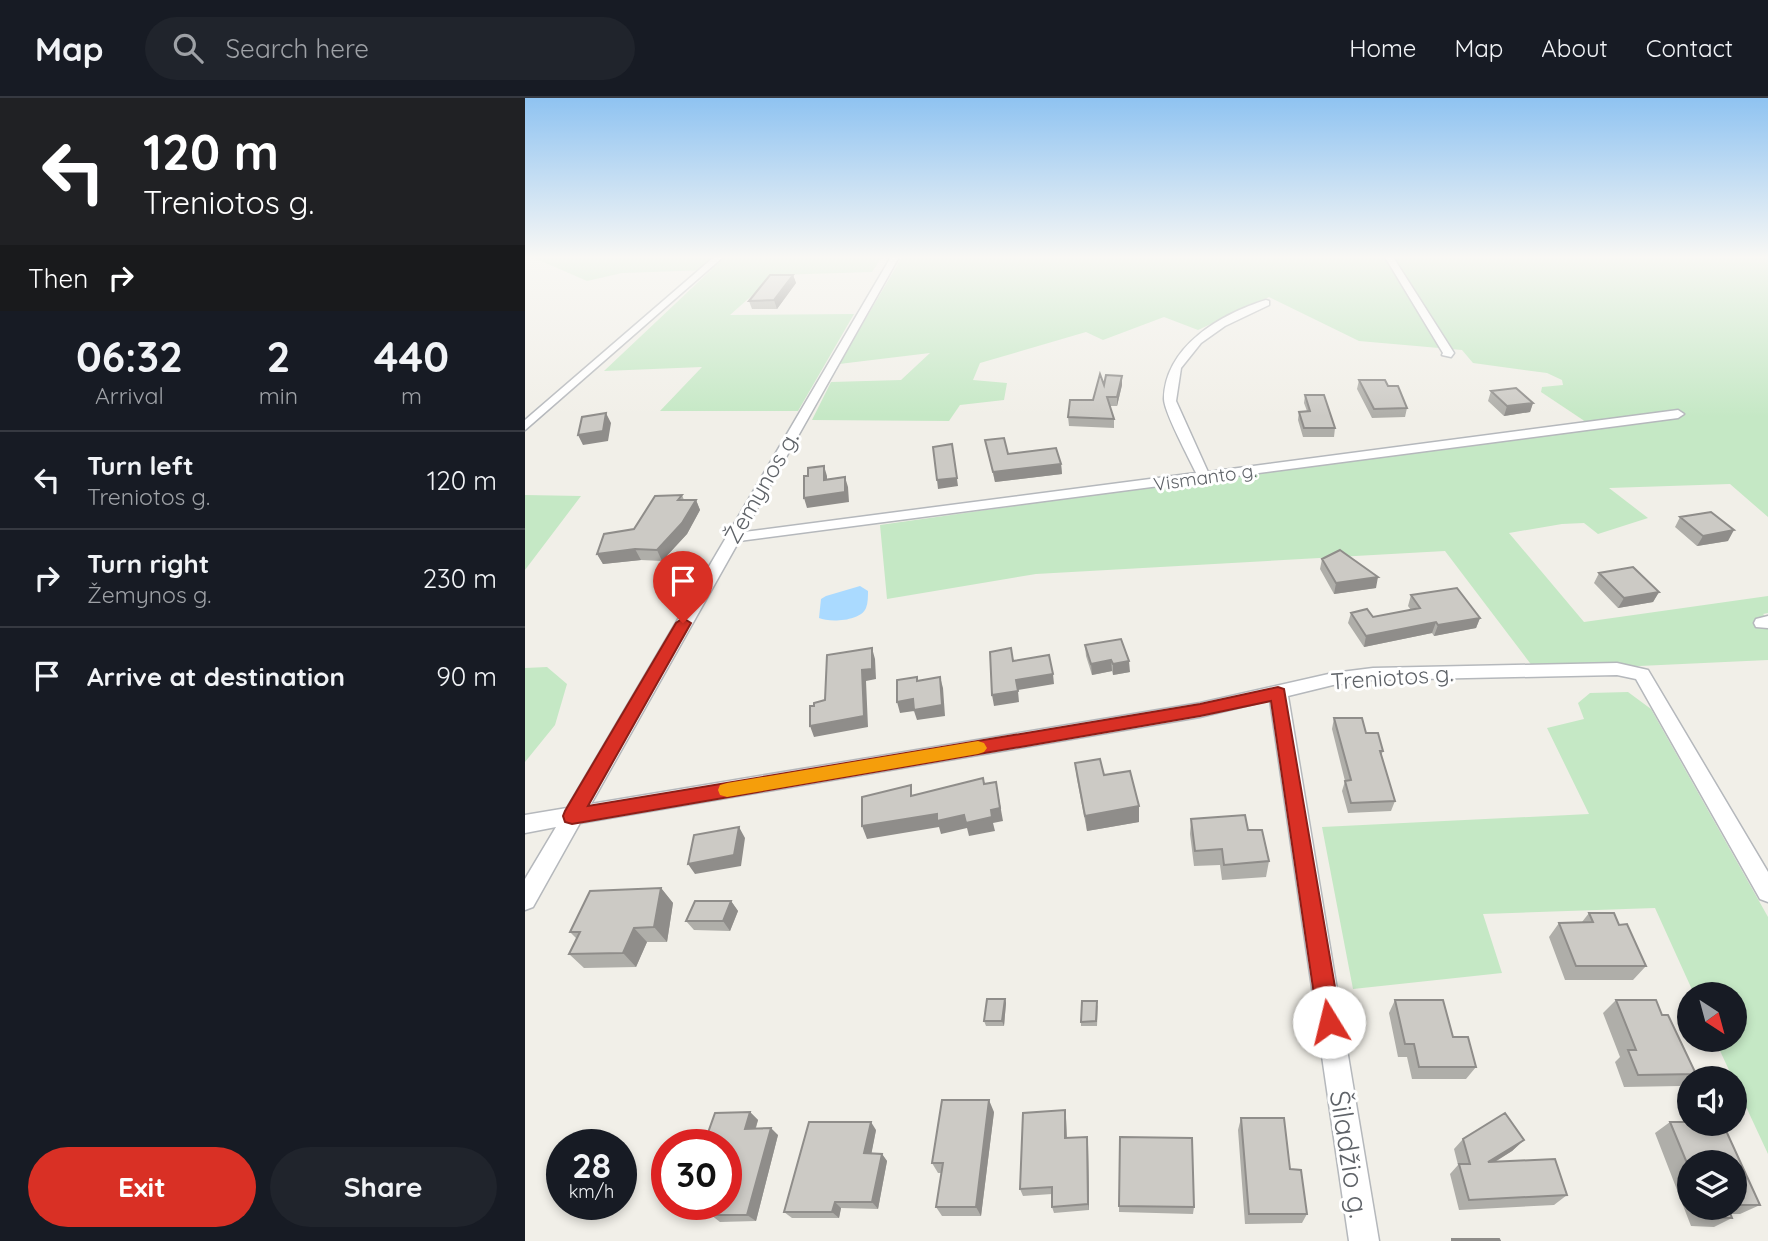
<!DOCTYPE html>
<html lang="en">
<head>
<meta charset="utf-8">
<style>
	:root { --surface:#171b24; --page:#20242c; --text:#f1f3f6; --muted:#9ea1a6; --line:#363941; --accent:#d93025 }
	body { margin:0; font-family:Quicksand,sans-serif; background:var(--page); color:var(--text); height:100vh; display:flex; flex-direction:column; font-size:26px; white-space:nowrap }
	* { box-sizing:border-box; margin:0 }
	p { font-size:23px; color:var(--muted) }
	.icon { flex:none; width:38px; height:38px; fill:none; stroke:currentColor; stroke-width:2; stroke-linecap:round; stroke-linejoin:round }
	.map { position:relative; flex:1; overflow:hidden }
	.panel { display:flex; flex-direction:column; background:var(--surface); width:525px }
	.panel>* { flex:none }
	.hud { background:#202124; color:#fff; overflow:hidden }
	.needle { width:46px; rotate:144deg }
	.buttons { position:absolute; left:1152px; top:884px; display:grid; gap:14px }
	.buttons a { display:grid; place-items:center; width:70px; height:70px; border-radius:50%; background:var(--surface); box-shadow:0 4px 10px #0003; font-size:35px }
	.speed { position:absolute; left:21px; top:1031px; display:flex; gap:14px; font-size:35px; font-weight:700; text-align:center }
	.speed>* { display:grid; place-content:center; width:91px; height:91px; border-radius:50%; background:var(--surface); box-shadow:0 4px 10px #0003; line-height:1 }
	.speed small { font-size:18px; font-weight:400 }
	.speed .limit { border:10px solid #d22; background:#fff; color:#111 }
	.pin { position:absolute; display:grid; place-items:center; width:60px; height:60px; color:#fff; margin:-72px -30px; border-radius:50% 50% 50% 0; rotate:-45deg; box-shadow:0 0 7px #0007 }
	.pin .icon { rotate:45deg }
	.me { position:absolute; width:77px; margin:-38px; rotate:351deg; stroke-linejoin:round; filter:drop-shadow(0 0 5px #0008) }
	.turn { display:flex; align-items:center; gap:24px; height:147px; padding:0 28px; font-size:32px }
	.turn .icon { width:91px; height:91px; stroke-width:2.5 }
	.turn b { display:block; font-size:49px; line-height:60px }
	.then { display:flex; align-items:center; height:66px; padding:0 28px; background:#0003; gap:14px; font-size:26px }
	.eta { display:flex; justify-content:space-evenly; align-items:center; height:119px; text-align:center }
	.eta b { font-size:42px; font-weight:700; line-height:49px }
	.primary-button { display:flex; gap:14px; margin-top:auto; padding:14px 28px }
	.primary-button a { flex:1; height:80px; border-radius:42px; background:var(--accent); color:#fff; font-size:28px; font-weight:700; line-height:80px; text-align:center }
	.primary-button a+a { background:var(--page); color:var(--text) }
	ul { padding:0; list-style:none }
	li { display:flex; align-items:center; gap:21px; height:98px; padding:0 28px; border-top:2px solid var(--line) }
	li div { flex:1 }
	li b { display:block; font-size:26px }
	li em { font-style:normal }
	header { display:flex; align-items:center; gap:42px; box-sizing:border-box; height:98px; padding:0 35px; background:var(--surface); border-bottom:2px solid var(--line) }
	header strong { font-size:33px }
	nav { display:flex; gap:38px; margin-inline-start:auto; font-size:24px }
	.search { width:490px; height:63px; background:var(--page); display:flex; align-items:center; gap:18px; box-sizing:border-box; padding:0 24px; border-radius:38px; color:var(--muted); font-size:26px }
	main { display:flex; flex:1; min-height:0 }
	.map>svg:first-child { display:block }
</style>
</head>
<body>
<header>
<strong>Map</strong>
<div class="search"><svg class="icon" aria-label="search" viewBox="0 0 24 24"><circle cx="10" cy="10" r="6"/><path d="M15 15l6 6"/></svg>Search here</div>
<nav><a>Home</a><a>Map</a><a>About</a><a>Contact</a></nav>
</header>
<main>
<section class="panel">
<div class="hud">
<div class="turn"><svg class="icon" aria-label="left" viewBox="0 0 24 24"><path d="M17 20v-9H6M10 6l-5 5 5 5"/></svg><div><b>120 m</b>Treniotos g.</div></div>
<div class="then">Then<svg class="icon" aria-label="right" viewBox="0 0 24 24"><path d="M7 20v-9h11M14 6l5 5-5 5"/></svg></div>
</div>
<div class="eta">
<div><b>06:32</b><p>Arrival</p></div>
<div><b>2</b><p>min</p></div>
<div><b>440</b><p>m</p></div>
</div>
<ul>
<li><svg class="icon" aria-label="left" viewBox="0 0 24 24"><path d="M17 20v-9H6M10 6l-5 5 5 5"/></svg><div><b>Turn left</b><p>Treniotos g.</p></div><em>120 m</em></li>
<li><svg class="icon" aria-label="right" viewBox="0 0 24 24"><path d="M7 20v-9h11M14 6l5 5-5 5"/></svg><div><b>Turn right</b><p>Žemynos g.</p></div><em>230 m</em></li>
<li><svg class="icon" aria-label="arrive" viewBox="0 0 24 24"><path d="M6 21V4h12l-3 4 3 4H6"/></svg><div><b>Arrive at destination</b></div><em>90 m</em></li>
</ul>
<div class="primary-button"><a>Exit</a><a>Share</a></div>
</section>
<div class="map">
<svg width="1243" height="1143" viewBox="0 0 1243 1143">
	<rect width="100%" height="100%" fill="#f1efe8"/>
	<path fill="#c5e8c5" d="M7,159H357L347,174L250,177L205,217L329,216L273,313H135L177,269L79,273L186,172L97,175L62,183Z
		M377,159H1243V419L1205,386L1084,390L1123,420L1073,436L1059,425L1037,426L984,435L1059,524L1243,498V515L1238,516L1243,521V562L1093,569H1008L920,453L511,476L362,501L355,427L765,369L1068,332L1058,322L1016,294L1017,289L1038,287L1037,282L1022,275L948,265L937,252L834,243L744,199L673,232L639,219L578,242L561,234L455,265L448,282L482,285L479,302L435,307L424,323L287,322L306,284L376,282L405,255L314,266Z
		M0,397L56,398L0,472Z
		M22,569L42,586L30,627L0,664V570Z
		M1103,594L1126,611L1243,819V1056L1190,942H1209V896H1169L1130,810L958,816L977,875L828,891L797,729L1064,716L1022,630L1059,621L1053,605L1065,595Z"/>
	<path fill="#aadaff" d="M335,488L343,493C343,498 343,505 341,510C336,523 305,525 294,520L296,501L301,498Z"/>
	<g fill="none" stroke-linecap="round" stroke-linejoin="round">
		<defs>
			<path id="street" d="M189,159H198L0,332V322Z
				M366,159H374L219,434L671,375C664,360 639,314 639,301C640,248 696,216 741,202L744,203V207L700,228L676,245L656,270L651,303L683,374L1153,312L1159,316L1153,320L214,443L66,706L675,605L808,575L848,570L1092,565L1123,572L1243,774V804L1235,801L1111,581L1092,577L848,582L808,587L763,598L854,1143H824L745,602L675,619L55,725L8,809L0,812V781L31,729L0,735V717L42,710Z
				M860,159H868L929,255L926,259L917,257L918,255Z
				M1243,518V530L1231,529L1229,525L1231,521Z"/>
		</defs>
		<use href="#street" stroke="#b5b8bc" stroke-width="3"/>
		<use href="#street" fill="#fff" fill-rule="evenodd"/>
	</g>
	<path fill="#afaea9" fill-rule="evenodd" d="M268,177L271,185L252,211H227L224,203Z
		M597,278V287L592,308H585L589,321V330L544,328L543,319L568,302L579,287Z
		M834,282L863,288L882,310L880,319L847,320L832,291Z
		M966,293L1008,305L1005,314L979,318L963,303Z
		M780,297L810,330L809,339H778L773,322L774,314L782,313L779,305Z
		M460,342L483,356L536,366L537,376L470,384Z
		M157,397L159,402H171L175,412L162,436L137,463L116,462L78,466L72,456Z
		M1155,419L1203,443L1172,448L1150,429Z
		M797,461L851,490L809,496L795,471Z
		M1074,475L1134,494L1128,504L1093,510L1069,485Z
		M886,497L955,520L951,530L909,538L907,535L839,549L823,525L826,515L848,519L886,512L883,508Z
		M560,547L605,574L588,577L587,573L567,577L561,558Z
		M809,620L841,635L858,653L856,658L870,703L866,713L823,715L817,693L820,683L807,631Z
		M550,665L579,677L614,724L562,733L552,681Z
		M666,721L723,732L744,763L741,779L697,782L695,767L669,768L665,736Z
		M136,790L148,805L142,844H122L111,869L59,870L44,856L52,841L45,834Z
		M206,803L213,813L205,833L169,832L161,823Z
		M1064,815L1094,827L1121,868L1108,882H1040L1024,839L1034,825L1057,824Z
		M480,901L481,905L479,928H461L459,923Z
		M870,902L928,939L951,969L941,981H887L882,959H873L864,915Z
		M1091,902L1137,917L1171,976L1166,980H1164V982L1155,988L1099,989L1090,964L1095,959L1078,915Z
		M573,907L572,928H556V924Z
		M225,1014L233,1022L231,1030L253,1037L231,1123L195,1124L186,1117Z
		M469,1014L456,1118H417L411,1109L416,1075H413L407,1065Z
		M541,1020L542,1040L563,1046L564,1112L529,1115L527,1109V1096L498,1098L495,1091Z
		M716,1020L765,1071L782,1116L777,1125L720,1126L713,1032Z
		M1145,1024H1164V1026H1198L1235,1107L1215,1116H1206L1207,1120L1189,1129L1166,1128L1130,1035ZM1164,1064H1209V1110H1164Z
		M351,1032L346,1056H357L362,1063L353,1111L316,1110L314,1120H267L259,1114Z
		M938,1041L999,1042L987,1053L970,1064L1042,1097L1029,1107L934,1112L925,1076L933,1067L929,1051Z
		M594,1108L669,1109L668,1116L594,1114Z"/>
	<path fill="#8f8d8a" d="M268,177L271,185L252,211L249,202Z
		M597,278V287L592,308V299Z
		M1008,305L1005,314L979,318L982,308Z
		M81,315L86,325L83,343L58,347L53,337Z
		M427,346L433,388L413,391L412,382Z
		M536,366L537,376L470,384L468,374Z
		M299,368L302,378V392L299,382Z
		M320,379L323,389L324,404L282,410L279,400Z
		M171,402L175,412L162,436L137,463L132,452Z
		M1209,432L1203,443L1172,448L1178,438Z
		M110,451L116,462L78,466L72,456Z
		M853,479L851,490L809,496L811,485Z
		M1134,494L1128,504L1093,510L1099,500Z
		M955,520L951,530L909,538L913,527Z
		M911,524L907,535L839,549L841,538Z
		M347,550L350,561L351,581L341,583L343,629L289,639L285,628L337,572Z
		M586,562L587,573L567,577L566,566Z
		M604,563L605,574L588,577V566Z
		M528,576L529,586L493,592L491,582Z
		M415,579L418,590L420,618L392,622L389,613L375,615L372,604Z
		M493,593L494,604L469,608L467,597Z
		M471,684L478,723L468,725L470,733L444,738L442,730L416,736L414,729L342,741L337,728L412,716L466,712Z
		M614,708V724L562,733L560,718Z
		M214,729L220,740L216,768L170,776L163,766Z
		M136,790L148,805L142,844L129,829Z
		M206,803L213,813L205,833L198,823Z
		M109,830L122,844L111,869L98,855Z
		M480,901L481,905L479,928L477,923Z
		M464,1002L469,1014L456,1118L451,1109Z
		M540,1012L541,1020L542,1047L540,1040Z
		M225,1014L233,1022L228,1038L220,1031Z
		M346,1024L351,1032L345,1063L339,1055Z
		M246,1030L253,1037L231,1123L222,1117Z
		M562,1039L563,1046L564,1112L563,1106Z
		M999,1042L987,1053L953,1074L963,1064Z
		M357,1056L362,1063L353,1111L347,1104Z
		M310,1104L316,1110L314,1120L307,1114Z"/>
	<path fill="#cccac5" stroke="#8f8d8a" stroke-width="2" d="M245,177H268L249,202L224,203Z
		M575,276L579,287L581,277L597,278L592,299H582L589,321L543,319L545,302H568Z
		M834,282H860L863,288H873L882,310L849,311Z
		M991,290L1008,305L982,308L966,293Z
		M780,297H799L810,330H779L774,314L785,313Z
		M81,315L78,333L53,337L57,319Z
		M479,340L483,356L531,350L536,366L468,374L460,342Z
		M427,346L432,380L412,382L408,349Z
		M299,368V382L320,379V394L279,400V378H283V370Z
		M157,397L153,402H171L157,425L132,452L110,451L72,456L79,436L109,431L130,398Z
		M1186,414L1209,432L1178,438L1155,419Z
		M815,452L853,479L811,485L797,461Z
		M1108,469L1134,494L1099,500L1074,475Z
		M932,490L955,520L913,527L911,524L841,538L826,515L842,511L848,519L895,510L886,497Z
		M596,541L604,563L588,566L586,562L566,566L560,547Z
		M347,550V571L337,572L339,618L285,628V608H289V605L300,602L302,557Z
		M486,550L488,563L524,557L528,576L491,582L493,593L467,597L465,554Z
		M392,579V583L415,579L417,607L389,612L388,601L372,604V582Z
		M809,620H837L841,635H853L858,653H855L870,703L826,705L820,683L826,682Z
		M575,661L579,677L605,673L614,708L560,718L550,665Z
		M458,680L459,686L471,684L475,710L466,712L467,719L441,725L439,717L412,723V716L337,728V699L386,687V698Z
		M720,717L723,732H737L744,763L699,767L697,751L670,753L666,721Z
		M214,729L209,757L163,766L169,737Z
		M136,790L129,829L109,830L98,855L44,856L55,834H45L65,793Z
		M170,803H206L198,823H161Z
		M1064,815H1089L1094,827L1102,826L1121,868H1051L1034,825L1068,824Z
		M462,901H480L477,923H459Z
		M870,902H918L928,939H943L951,969H894L889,946H880Z
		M1091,902H1131L1137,917H1143L1171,976L1113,977L1103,952H1111Z
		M557,903H572L571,923L556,924Z
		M417,1002H464L451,1109H411L418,1065H407Z
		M540,1012V1040L562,1039L563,1106L527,1109V1089L495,1091L498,1015Z
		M225,1014L220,1031L246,1030L222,1117H186L189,1106H201V1046H179L190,1015Z
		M980,1015L999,1042L963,1064L1030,1061L1042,1097L944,1102L934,1066H945L938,1041Z
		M716,1020H759L765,1071L776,1072L782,1116H724Z
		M284,1024H346L339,1055L357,1056L347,1104H310L307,1114H259Z
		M1145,1024H1164V1026H1198L1235,1107H1209V1064H1164V1070Z
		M595,1039L667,1040L669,1109L594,1108Z
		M1179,1110H1203L1207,1120L1183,1119Z
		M927,1141H974L975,1143H927Z"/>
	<linearGradient id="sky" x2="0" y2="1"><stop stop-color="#8fc3f1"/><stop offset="0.5" stop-color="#f9f8f5"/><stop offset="1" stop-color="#f9f8f5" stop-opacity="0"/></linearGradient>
	<rect width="1243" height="319" fill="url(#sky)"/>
	<path fill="#d93025" stroke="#8d1f18" stroke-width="2" d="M158,520L166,525L63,708L675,606L753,589L759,591L816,924L812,932L804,935L796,932L793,924L746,603L675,618L47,726L40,724L38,718L40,713L151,525Z"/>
	<path fill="#f59e0b" d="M453,643L459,645L462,650L459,654L453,656L202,699L195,697L193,692L195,687L202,685Z"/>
	<g text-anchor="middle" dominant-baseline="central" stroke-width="6" stroke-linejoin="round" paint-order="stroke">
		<g font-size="19" fill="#5f6368" stroke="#fff">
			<text transform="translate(680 379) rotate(-8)">Vismanto g.</text>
		</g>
		<g font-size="23" fill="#5f6368" stroke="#fff">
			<text transform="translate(236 389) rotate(-60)">Žemynos g.</text>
			<text transform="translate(867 579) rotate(-4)">Treniotos g.</text>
		</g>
		<g font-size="28" fill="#5f6368" stroke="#fff">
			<text transform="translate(825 1056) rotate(81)">Šiladžio g.</text>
		</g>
	</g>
</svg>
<div class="buttons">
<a><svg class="needle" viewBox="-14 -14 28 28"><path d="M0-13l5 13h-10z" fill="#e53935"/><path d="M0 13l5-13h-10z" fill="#9ea1a6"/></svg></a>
<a><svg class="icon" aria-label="sound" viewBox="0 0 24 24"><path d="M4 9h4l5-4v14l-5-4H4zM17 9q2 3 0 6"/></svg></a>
<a><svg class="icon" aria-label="layers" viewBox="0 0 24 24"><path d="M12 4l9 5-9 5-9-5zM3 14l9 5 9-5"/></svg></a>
</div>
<div class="speed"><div>28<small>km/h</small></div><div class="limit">30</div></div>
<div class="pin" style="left:158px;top:525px;background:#d93025"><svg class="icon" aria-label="arrive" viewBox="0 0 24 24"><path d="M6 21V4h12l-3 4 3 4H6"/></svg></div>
<svg class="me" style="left:804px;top:924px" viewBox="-20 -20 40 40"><circle r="19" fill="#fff"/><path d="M0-13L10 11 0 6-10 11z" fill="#d93025"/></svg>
</div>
</main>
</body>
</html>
